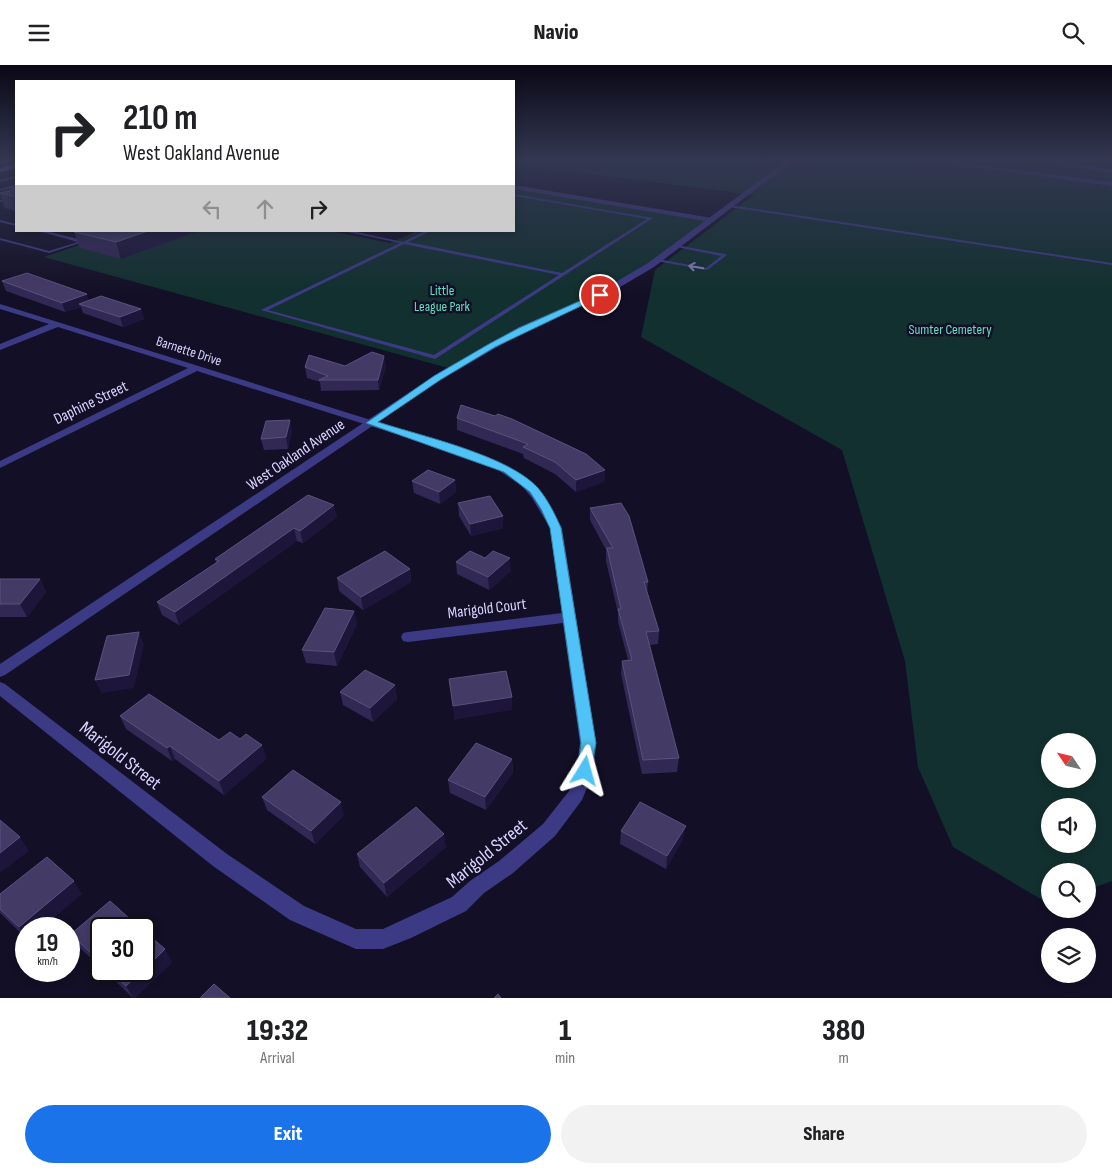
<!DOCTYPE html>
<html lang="en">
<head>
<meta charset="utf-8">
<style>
	:root { --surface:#fff; --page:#f2f2f2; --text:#202124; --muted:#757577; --accent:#1a73e8 }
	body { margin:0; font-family:"Sofia Sans Condensed",sans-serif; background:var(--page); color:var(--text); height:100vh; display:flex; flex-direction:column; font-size:19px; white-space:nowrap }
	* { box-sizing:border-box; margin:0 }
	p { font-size:16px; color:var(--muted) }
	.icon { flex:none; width:28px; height:28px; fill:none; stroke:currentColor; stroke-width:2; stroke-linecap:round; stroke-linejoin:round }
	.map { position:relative; height:933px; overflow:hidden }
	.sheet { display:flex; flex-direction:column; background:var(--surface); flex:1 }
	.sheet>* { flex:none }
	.banner { position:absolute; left:15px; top:15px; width:500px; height:152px; border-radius:0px; box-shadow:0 2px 8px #0003; background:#fff; color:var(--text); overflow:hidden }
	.needle { width:32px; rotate:305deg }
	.tools { position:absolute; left:1041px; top:668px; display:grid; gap:10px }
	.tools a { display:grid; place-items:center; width:55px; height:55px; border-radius:50%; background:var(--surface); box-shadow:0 2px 8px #0003; font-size:25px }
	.speed { position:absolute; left:15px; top:852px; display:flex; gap:10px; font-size:25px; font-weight:700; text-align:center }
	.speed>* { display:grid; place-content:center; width:65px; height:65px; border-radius:50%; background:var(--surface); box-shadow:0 2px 8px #0003; line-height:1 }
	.speed small { font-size:12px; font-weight:400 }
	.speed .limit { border:2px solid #111; border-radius:8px; background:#fff; color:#111 }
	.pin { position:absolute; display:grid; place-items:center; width:42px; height:42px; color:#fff; margin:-21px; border:2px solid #fff; border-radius:50%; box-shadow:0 1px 5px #0007 }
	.me { position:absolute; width:55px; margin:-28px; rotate:8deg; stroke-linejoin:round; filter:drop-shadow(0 0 4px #0008) }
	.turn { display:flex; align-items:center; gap:18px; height:105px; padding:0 25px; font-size:22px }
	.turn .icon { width:65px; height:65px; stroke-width:2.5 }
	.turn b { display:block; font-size:35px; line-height:42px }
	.lanes { display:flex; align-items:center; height:48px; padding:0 25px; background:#0003; justify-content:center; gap:25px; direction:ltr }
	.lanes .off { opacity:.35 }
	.eta { display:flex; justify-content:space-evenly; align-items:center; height:85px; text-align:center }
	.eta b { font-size:30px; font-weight:800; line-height:35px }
	.primary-button { display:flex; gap:10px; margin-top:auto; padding:10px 25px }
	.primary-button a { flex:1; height:58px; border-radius:30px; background:var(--accent); color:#fff; font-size:20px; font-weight:800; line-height:58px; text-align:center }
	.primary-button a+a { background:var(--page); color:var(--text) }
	header { display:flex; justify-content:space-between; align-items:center; height:65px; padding:0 25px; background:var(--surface); font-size:22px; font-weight:800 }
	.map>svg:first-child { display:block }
</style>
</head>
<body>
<header><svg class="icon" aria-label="menu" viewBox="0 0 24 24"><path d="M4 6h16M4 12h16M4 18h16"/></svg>Navio<svg class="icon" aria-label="search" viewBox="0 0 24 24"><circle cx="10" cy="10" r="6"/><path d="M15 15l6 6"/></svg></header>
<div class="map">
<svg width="1112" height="933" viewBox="0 0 1112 933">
	<rect width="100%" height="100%" fill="#130f26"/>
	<path fill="#12302f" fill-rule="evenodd" d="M519,96H751L797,103L807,96H906L951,101L956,96H1112V816L1088,825V806H1050L1049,839L953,782L918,702L905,596L842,385L641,272L655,205L754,130L514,99ZM1050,676H1088V714H1050ZM1050,741H1088V779H1050Z
		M514,122L712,155L630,214L539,257L452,304L44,192L122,166H330L390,178L417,166H514Z"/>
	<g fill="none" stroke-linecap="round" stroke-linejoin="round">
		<path fill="#3d3a85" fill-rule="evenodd" d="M16,111V113L0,117V115Z
			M16,120V122L0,126V124Z
			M514,129L653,153L435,294L261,245L400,178L343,166H352L403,177L425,166H431L408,177L562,208L647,154L514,131ZM404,179L559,210L434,290L268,245Z
			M16,131V133L0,137V135Z
			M730,140L1112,198V200L729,142Z
			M0,155L16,159V161L0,157Z
			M38,166H46L82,175L87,174L89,175L49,188L0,175V173L49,186L78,177Z
			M676,180L725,189L727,190L707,205L656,196V194H658L706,203L721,191L677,182L675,181Z"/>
		<path fill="#3d3a85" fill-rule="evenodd" d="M928,96H944L1112,117V121Z
			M1032,96H1048L1112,104V108Z
			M514,120L712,153L715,155L712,157L514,124Z
			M0,239L457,382C512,400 534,410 562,463L596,678L594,706L582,735L555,771L513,808L484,828L466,846L411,873L383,884H356L290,855L213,801L0,631V617L5,619L227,789L304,841L356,864H383L452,832L470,816L499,796L543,759L569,726L576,706L580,678L563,558L408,577L403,576L401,572L403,568L408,567L562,548L550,463L532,433L522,421L498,405L449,386L197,306L0,403V396L188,303L58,262L0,285V279L49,259L0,244Z"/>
		<path fill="#3d3a85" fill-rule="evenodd" d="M786,96H793L654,202L603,232L525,266L440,315L5,610L0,612V599L434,311L519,262L597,228L648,198Z"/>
		<path fill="#6f6bff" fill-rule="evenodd" d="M16,99V103L0,107V103Z"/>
	</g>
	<path fill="#312854" d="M16,120V146L5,143L0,129V128L10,125L9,122Z
		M76,166H199L121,194L80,183L74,167Z
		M2,216L89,235L141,244L144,254L123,262L83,248L81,242L65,247L6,226Z
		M345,301H386L379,325L321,326L320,317L307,313L305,302Z
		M457,353L605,405L604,417L576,427L555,409L524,393L523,389L457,365Z
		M292,366L288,384L264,385L261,374Z
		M455,415L456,427L440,439L414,428L412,416Z
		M308,430L337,452L303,478L297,476L179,560L162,550L157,537L216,498L215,494Z
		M458,438L503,451V463L471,471L459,451Z
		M590,443L648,517L647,529L659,566L658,579L650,580L679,693L677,707L642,709L621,609L622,596L628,595L618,557V548L606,496V485L590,455Z
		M456,497L511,506L489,525L457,509Z
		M410,504L411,517L363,545L339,526L337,513Z
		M0,514H40L46,527L27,552H0Z
		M354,546L357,559L337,601L306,598L302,585Z
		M395,620L397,634L373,657L343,640L340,627Z
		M120,651L219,675L267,693L224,730L175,694L172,696L126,664Z
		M512,694L513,708L486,745L450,728L448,715Z
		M262,732L344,750L315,779L267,745Z
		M621,766L683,774L666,804L620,779Z
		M446,782L387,832L360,802L357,789Z
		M0,829H82L26,864V873L0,848Z
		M101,864V903L79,882L71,869Z
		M172,897L135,933H133L105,906H144Z"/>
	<path fill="#1d163a" d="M148,166H199L121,194L116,177Z
		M87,229L90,238L79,239L81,242L65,247L62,238Z
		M141,244L144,254L123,262L120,252Z
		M384,291L386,301L379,325L378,315Z
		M290,355L292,366L288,384L286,372Z
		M605,405L604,417L576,427V415Z
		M455,415L456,427L440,439L439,427Z
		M334,440L337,452L303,478L300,466Z
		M503,451V463L471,471L470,459Z
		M294,463L297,476L179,560L175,547Z
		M510,493L511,506L489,525L488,512Z
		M410,504L411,517L363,545L361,532Z
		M40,514L46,527L27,552L20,539Z
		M354,546L357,559L337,601L334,587Z
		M139,567L144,580L134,623L101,628L95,615Z
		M395,620L397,634L373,657L370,643Z
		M512,632V645L454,655L453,641Z
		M262,680L267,693L224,730L219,716Z
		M170,681L175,694L172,696L167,683Z
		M512,694L513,708L486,745L485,732Z
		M341,737L344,750L315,779L311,766Z
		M686,761L683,774L666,804L667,791Z
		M444,769L446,782L387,832L384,818Z
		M20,772L29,786L0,808V788Z
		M74,816L82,829L41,864H26V873L19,862Z
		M165,884L172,897L135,933H133L126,921L142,906H144V905Z"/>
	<path fill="#433a66" stroke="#5a527e" d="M16,120V124L9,122Z
		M16,124V132L0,128Z
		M76,166H148L116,177L74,167Z
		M27,208L87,229L62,238L2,216Z
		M101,231L141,244L120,252L79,239Z
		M372,287L384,291L378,315H319L328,311L305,302L309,290L345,301Z
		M461,340L495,351L498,349L512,354L586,389L605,405L576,415L555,397L523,382L528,379L457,353Z
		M290,355L286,372L261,374L266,356Z
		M428,405L455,415L439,427L412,416Z
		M308,430L334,440L300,466L294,463L175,547L157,537L219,496L215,494Z
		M490,431L503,451L470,459L458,438Z
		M621,438L629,451L648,517H644L659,566L646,567L679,693L643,695L622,596L632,595L618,544H621L607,483H613L590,443Z
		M385,486L410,504L361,532L337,513Z
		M470,486L485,493L493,486L510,493L488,512L456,497Z
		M0,514H40L20,539H0Z
		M325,543L354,546L334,587L302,585Z
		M139,567L129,610L95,615L107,571Z
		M365,605L395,620L370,643L340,627Z
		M506,606L512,632L453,641L449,614Z
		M149,629L219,675L230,667L240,674L246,669L262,680L219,716L170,681L167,683L120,651Z
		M476,678L512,694L485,732L448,715Z
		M293,705L341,737L311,766L262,732Z
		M640,737L686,761L667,791L621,766Z
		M416,742L444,769L384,818L357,789Z
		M0,755L20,772L0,788Z
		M47,792L74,816L19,862L0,844V829Z
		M110,836L141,864H101V898L71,869Z
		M144,866L165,884L144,905Z
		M110,906H142L126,921Z
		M214,919L230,933H200Z
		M498,929L501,933H494Z"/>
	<defs><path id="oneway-shaft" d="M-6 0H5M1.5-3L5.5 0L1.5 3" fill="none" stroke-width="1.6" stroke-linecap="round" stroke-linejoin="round" transform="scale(1.25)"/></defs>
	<use stroke="#837fbc" href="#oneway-shaft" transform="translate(696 202) rotate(-170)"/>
	<linearGradient id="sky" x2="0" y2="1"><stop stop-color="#0a0815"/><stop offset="0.42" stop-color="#333752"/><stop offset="1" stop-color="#333752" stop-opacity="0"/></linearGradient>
	<rect width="1112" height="227" fill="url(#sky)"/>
	<path fill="#4fc3f7" stroke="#337fa1" d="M598,228L604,230L495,282L440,315L378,357C421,371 508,390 538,423C548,435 555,449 561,463L596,678L590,711L585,712L579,711L577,706L581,678L550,463L541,444L530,427L504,407L366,358L434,311L489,279L519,263Z"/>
	<g text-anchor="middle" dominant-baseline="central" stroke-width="5" stroke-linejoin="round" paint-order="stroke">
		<g font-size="14" fill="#5fe0c0" stroke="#130f26">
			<text x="442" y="225">Little<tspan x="442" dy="16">League Park</tspan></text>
			<text x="950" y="264">Sumter Cemetery</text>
		</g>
		<g font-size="14" fill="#d9d4ff" stroke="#130f26">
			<text transform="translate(189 286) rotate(18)">Barnette Drive</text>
		</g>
		<g font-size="16" fill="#d9d4ff" stroke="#130f26">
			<text transform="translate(91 338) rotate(-26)">Daphine Street</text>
			<text transform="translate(296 390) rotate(-34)">West Oakland Avenue</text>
			<text transform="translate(487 544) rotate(-7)">Marigold Court</text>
		</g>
		<g font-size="19" fill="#d9d4ff" stroke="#130f26">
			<text transform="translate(120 691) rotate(38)">Marigold Street</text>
			<text transform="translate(487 789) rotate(-39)">Marigold Street</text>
		</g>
	</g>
</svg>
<div class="tools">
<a><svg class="needle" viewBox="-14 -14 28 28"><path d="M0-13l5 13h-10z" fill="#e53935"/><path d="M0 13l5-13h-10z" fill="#757577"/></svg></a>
<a><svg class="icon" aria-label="sound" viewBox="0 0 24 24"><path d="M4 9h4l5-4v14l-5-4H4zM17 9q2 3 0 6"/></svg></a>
<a><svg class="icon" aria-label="search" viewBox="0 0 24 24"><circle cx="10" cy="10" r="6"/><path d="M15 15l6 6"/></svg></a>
<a><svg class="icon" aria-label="layers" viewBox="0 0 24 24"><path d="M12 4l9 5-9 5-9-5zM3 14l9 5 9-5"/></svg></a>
</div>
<div class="speed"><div>19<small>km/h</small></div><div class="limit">30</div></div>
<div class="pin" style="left:600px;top:230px;background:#d93025"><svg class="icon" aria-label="arrive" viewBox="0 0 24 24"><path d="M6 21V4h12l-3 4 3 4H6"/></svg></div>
<svg class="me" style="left:585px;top:706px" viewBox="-20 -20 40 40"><path d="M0-17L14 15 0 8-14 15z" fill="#4fc3f7" stroke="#fff" stroke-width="4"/></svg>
<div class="banner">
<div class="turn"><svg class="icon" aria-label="right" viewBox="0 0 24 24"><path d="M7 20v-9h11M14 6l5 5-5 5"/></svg><div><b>210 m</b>West Oakland Avenue</div></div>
<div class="lanes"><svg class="icon off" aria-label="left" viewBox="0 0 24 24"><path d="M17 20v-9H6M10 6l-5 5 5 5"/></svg><svg class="icon off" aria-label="ahead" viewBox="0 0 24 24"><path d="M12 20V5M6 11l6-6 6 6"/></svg><svg class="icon" aria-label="right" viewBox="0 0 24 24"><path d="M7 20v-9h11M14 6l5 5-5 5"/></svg></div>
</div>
</div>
<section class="sheet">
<div class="eta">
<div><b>19:32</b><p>Arrival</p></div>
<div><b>1</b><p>min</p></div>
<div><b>380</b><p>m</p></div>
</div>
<div class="primary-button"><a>Exit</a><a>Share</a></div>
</section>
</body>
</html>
